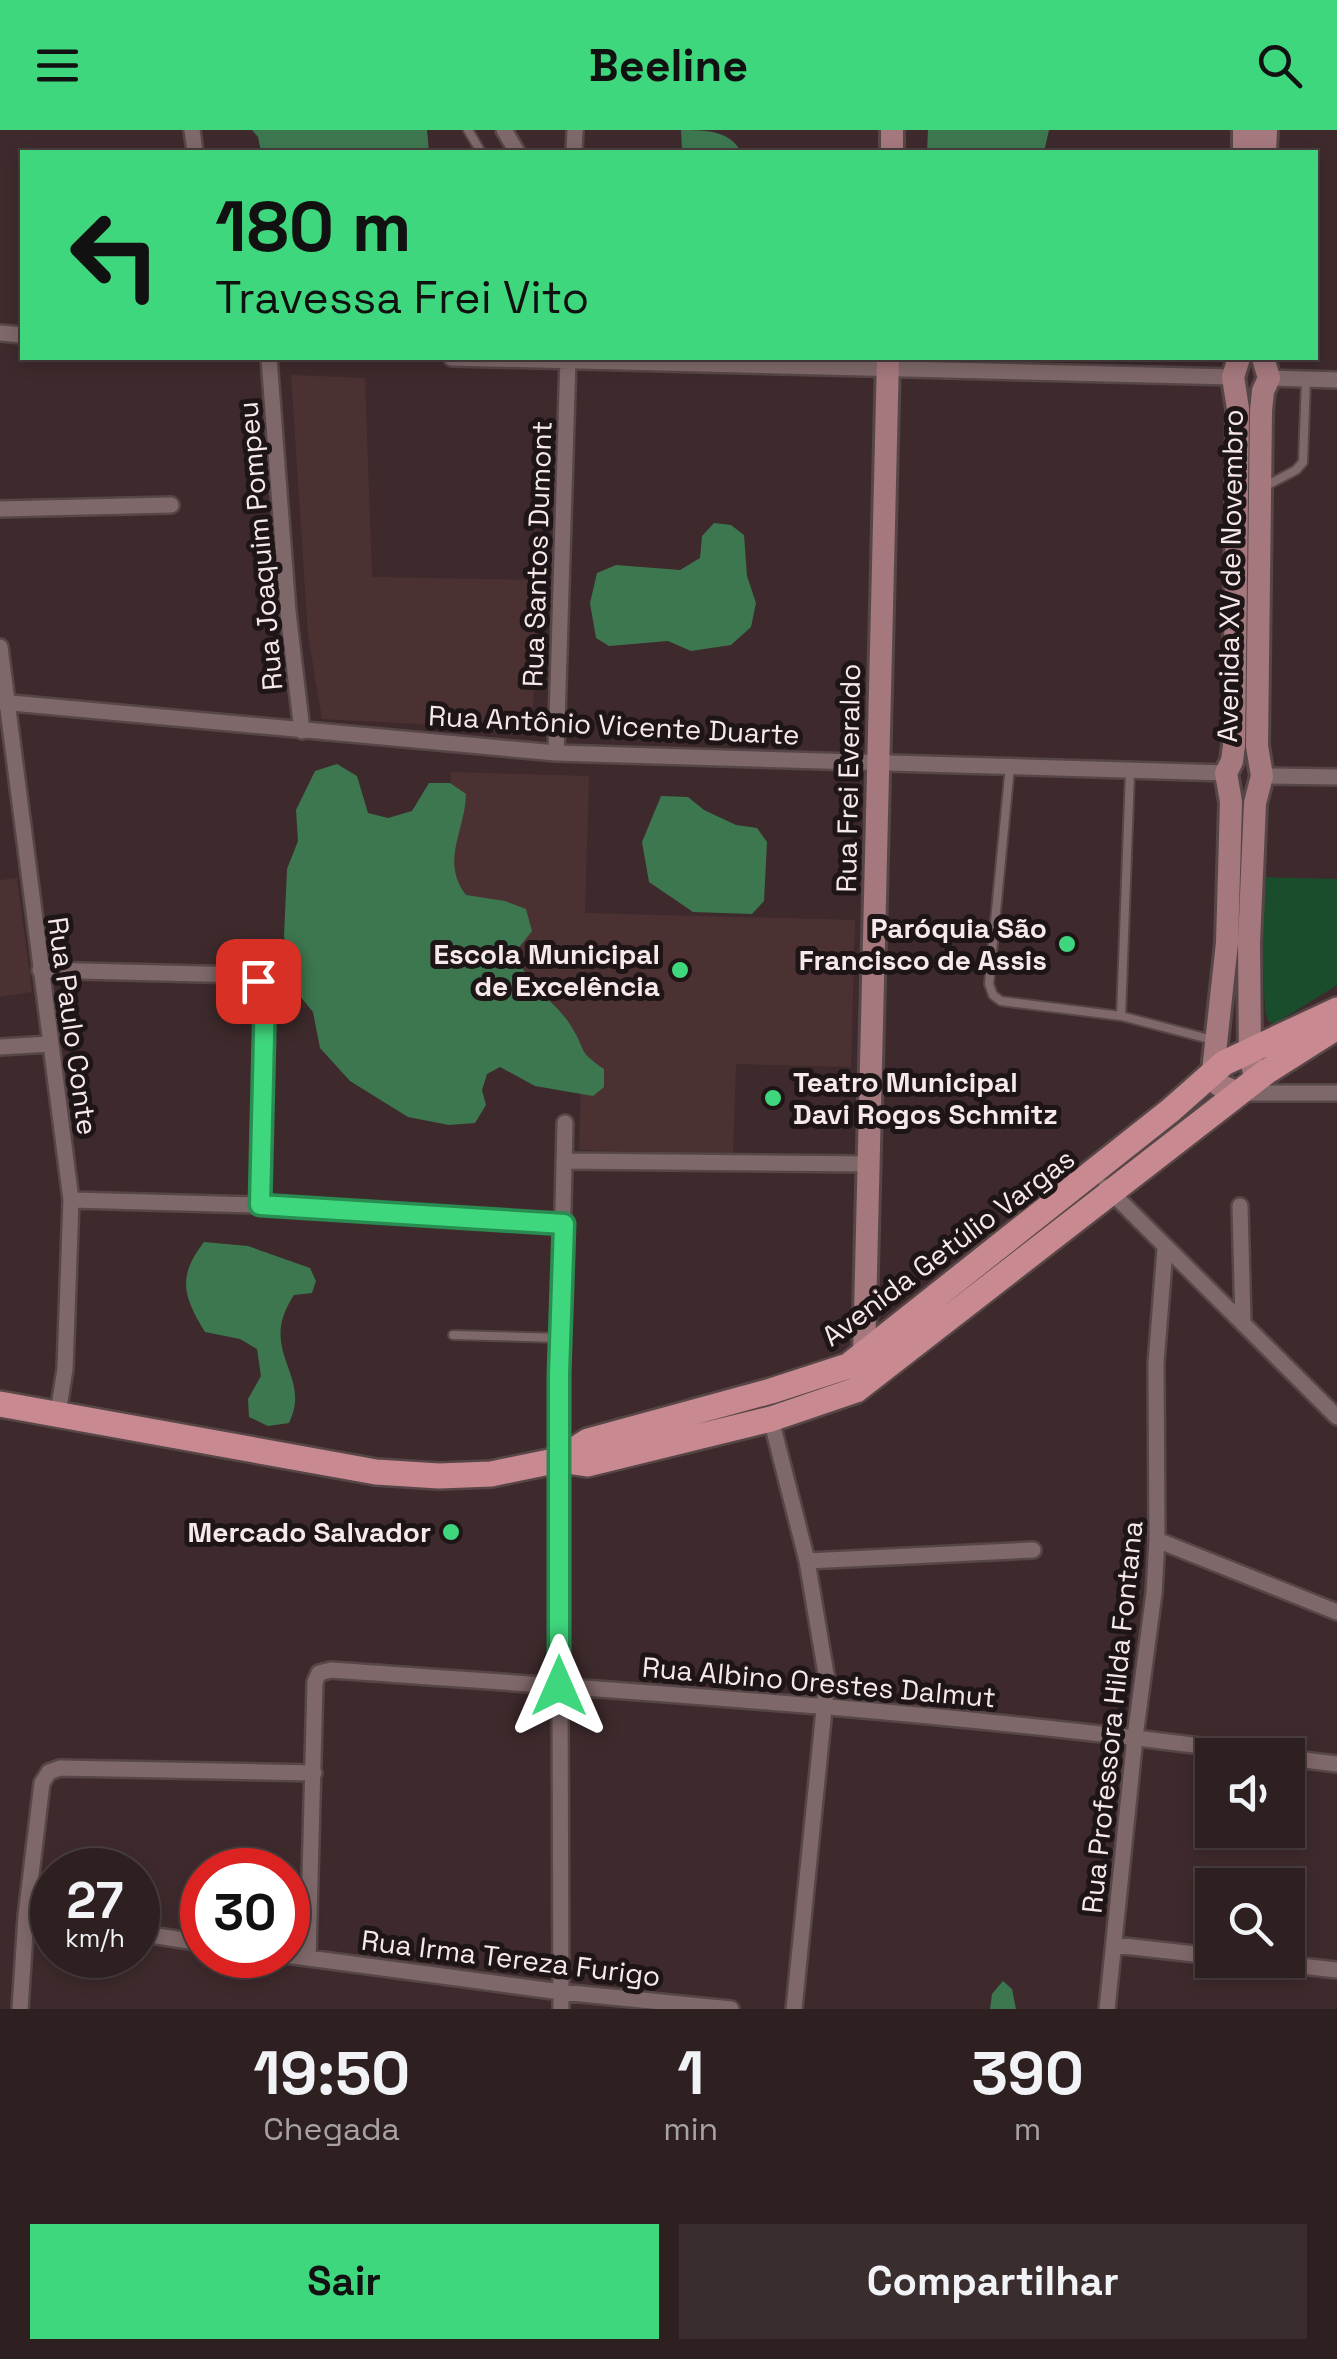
<!DOCTYPE html>
<html lang="pt">
<head>
<meta charset="utf-8">
<style>
	:root { --surface:#2e2021; --page:#3a2d2e; --text:#f1f3f6; --muted:#a7a3a5; --line:#493e3f; --accent:#3fd77d }
	body { margin:0; font-family:"Space Grotesk",sans-serif; background:var(--page); color:var(--text); height:100vh; display:flex; flex-direction:column; font-size:38px; white-space:nowrap }
	* { box-sizing:border-box; margin:0 }
	p { font-size:32px; color:var(--muted) }
	.icon { flex:none; width:55px; height:55px; fill:none; stroke:currentColor; stroke-width:2; stroke-linecap:round; stroke-linejoin:round }
	.map { position:relative; height:1879px; overflow:hidden }
	.details { display:flex; flex-direction:column; background:var(--surface); flex:1 }
	.details>* { flex:none }
	.hud { position:absolute; left:20px; top:20px; width:1298px; height:210px; border-radius:0px; box-shadow:0 5px 15px #0003,0 0 0 2px var(--line); background:#3fd77d; color:#111; overflow:hidden }
	.tools { position:absolute; left:1195px; top:1608px; display:grid; gap:20px }
	.tools a { display:grid; place-items:center; width:110px; height:110px; border-radius:0px; background:var(--surface); box-shadow:0 5px 15px #0003,0 0 0 2px var(--line); font-size:50px }
	.speed { position:absolute; left:30px; top:1718px; display:flex; gap:20px; font-size:50px; font-weight:700; text-align:center }
	.speed>* { display:grid; place-content:center; width:130px; height:130px; border-radius:50%; background:var(--surface); box-shadow:0 5px 15px #0003,0 0 0 2px var(--line); line-height:1 }
	.speed small { font-size:25px; font-weight:400 }
	.speed .limit { border:15px solid #d22; background:#fff; color:#111 }
	.pin { position:absolute; display:grid; place-items:center; width:85px; height:85px; color:#fff; margin:-42px; border-radius:20px; box-shadow:0 5px 15px #0006 }
	.me { position:absolute; width:110px; margin:-55px; rotate:0deg; stroke-linejoin:round; filter:drop-shadow(0 0 8px #0008) }
	.turn { display:flex; align-items:center; gap:35px; height:210px; padding:0 30px; font-size:45px }
	.turn .icon { width:130px; height:130px; stroke-width:2.5 }
	.turn b { display:block; font-size:70px; line-height:85px }
	.eta { display:flex; justify-content:space-evenly; align-items:center; height:170px; text-align:center }
	.eta b { font-size:60px; font-weight:700; line-height:70px }
	.button { display:flex; gap:20px; margin-top:auto; padding:20px 30px }
	.button a { flex:1; height:115px; border-radius:0px; background:var(--accent); color:#111; font-size:40px; font-weight:700; line-height:115px; text-align:center }
	.button a+a { background:var(--page); color:var(--text) }
	header { display:flex; justify-content:space-between; align-items:center; height:130px; padding:0 30px; background:var(--accent); color:#111; font-size:45px; font-weight:700 }
	.map>svg:first-child { display:block }
</style>
</head>
<body>
<header><svg class="icon" aria-label="menu" viewBox="0 0 24 24"><path d="M4 6h16M4 12h16M4 18h16"/></svg>Beeline<svg class="icon" aria-label="search" viewBox="0 0 24 24"><circle cx="10" cy="10" r="6"/><path d="M15 15l6 6"/></svg></header>
<div class="map">
<svg width="1337" height="1879" viewBox="0 0 1337 1879">
	<rect width="100%" height="100%" fill="#3e2a2c"/>
	<path fill="#4c3133" d="M291,245L365,248L372,447L539,450L532,600L322,589L308,505Z
		M451,642L589,646L585,783L855,790L851,937L736,934L733,1024L579,1020L581,958L448,775Z
		M17,748L32,862L0,867V750Z"/>
	<path fill="#194d2c" d="M1264,747L1337,749V855L1276,893L1269,892L1265,882L1262,809Z"/>
	<path fill="#3d7750" d="M252,0H427L429,22H261L258,7Z
		M681,0C704,0 730,0 741,22H682Z
		M928,0H1049L1044,22H927Z
		M714,393L731,395L744,405L747,446L756,473L751,497L731,515L691,521L668,511L609,516L596,508L590,473L597,443L616,435L680,440L700,428L702,406Z
		M337,634L357,646L368,683L388,688L412,681L429,653H450L466,664C465,702 440,731 466,765L505,771L526,779L532,801L517,820C522,855 554,868 571,896C587,921 576,920 604,939V957L593,966L535,956L500,937L487,944L482,960L486,975L475,993L449,995L408,987L350,951L320,918L313,882L294,859L284,806L287,739L298,711L296,680L315,641Z
		M661,666L688,667L704,680L736,695L757,698L767,712L764,771L752,784L693,782L649,752L642,712Z
		M204,1112L248,1116L310,1138L316,1151L312,1163L294,1165C256,1222 313,1244 289,1293L268,1296L249,1287L248,1269L261,1246L257,1219L240,1209L205,1202C183,1166 177,1147 204,1112Z
		M1003,1851L1012,1859L1016,1879H990L992,1864Z"/>
	<g fill="none" stroke-linecap="round" stroke-linejoin="round">
		<defs>
			<path id="lane" d="M468,0L481,22
				M1264,357L1296,340L1303,332L1306,249
				M1010,636L989,854L993,865L1001,871L1121,886L1130,642
				M1121,886L1213,910
				M453,1205L560,1208"/>
			<path id="street" d="M192,0L195,22
				M504,0L517,22
				M574,22L575,0
				M0,203L22,205
				M269,228L288,482L302,601
				M452,228L1233,247
				M1269,248L1337,250
				M0,379L171,375
				M0,517L71,1070L65,1239L58,1283
				M0,572L556,623L1226,643
				M556,623L568,228
				M1262,646L1337,647
				M40,840L244,845L259,851L265,864L260,1075
				M0,917L50,914
				M1241,963H1337
				M566,1031L869,1034
				M1106,1057L1337,1287
				M71,1070L260,1075L564,1093
				M1240,1076L1243,1193
				M771,1289L807,1431L827,1550L794,1879
				M1157,1410L1337,1482
				M807,1431L1033,1420
				M1288,1628L1337,1634
				M26,1786L52,1790
				M138,1803L202,1813
				M1115,1815L1212,1826
				M286,1825L561,1862L731,1879
				M308,1828L315,1552L319,1543L331,1540C644,1562 957,1582 1269,1625
				M1248,1830L1337,1840
				M20,1879L26,1786L42,1653L49,1642L60,1638L314,1643
				M561,1879L559,1245L565,993
				M1107,1879L1135,1607L1154,1463L1157,1410L1156,1233L1165,1119"/>
			<path id="secondary" d="M892,22V0
				M1244,22V0
				M1265,22L1266,0
				M1256,949L1250,928L1249,813L1255,673L1262,646L1257,616L1261,281L1263,261L1269,248L1263,228
				M1238,963L1219,955L1213,941L1227,813L1231,672L1226,643L1232,631L1234,615L1238,279L1233,247L1239,228
				M867,1238L864,1225L888,228"/>
			<path id="primary" d="M0,1274L376,1342L439,1346L491,1344L559,1330L588,1311L771,1261L848,1236L1171,980L1224,933L1337,880
				M559,1330L587,1334L771,1289L856,1260L1266,942L1337,897"/>
		</defs>
		<use href="#lane" stroke="#574647" stroke-width="12"/>
		<use href="#street" stroke="#574647" stroke-width="20"/>
		<use href="#secondary" stroke="#574647" stroke-width="28"/>
		<use href="#primary" stroke="#574647" stroke-width="30"/>
		<use href="#lane" stroke="#7f686a" stroke-width="8"/>
		<use href="#street" stroke="#7f686a" stroke-width="15"/>
		<use href="#secondary" stroke="#a4787d" stroke-width="22"/>
		<use href="#primary" stroke="#c98990" stroke-width="25"/>
	</g>
	<g fill="none" stroke-linecap="round" stroke-linejoin="round">
		<defs>
			<path id="route" d="M258,851L265,864L260,1075L564,1094L559,1245V1556"/>
		</defs>
		<use href="#route" stroke="#298c51" stroke-width="25"/>
		<use href="#route" stroke="#3fd77d" stroke-width="18"/>
	</g>
	<g fill="#3fd77d" stroke="#1e1516" stroke-width="4">
		<circle cx="1067" cy="814" r="10"/>
		<circle cx="680" cy="840" r="10"/>
		<circle cx="773" cy="968" r="10"/>
		<circle cx="451" cy="1402" r="10"/>
	</g>
	<g text-anchor="middle" dominant-baseline="central" stroke-width="10" stroke-linejoin="round" paint-order="stroke">
		<g font-size="28" fill="#f7e9ea" stroke="#1e1516">
			<text transform="translate(260 416) rotate(-95)">Rua Joaquim Pompeu</text>
			<text transform="translate(537 424) rotate(-88)">Rua Santos Dumont</text>
			<text transform="translate(1230 446) rotate(-89)">Avenida XV de Novembro</text>
			<text transform="translate(614 595) rotate(3)">Rua Antônio Vicente Duarte</text>
			<text transform="translate(848 648) rotate(-89)">Rua Frei Everaldo</text>
			<text transform="translate(73 896) rotate(82)">Rua Paulo Conte</text>
			<text transform="translate(948 1117) rotate(-37)">Avenida Getúlio Vargas</text>
			<text transform="translate(819 1552) rotate(5)">Rua Albino Orestes Dalmut</text>
			<text transform="translate(1112 1587) rotate(-84)">Rua Professora Hilda Fontana</text>
			<text transform="translate(511 1828) rotate(7)">Rua Irma Tereza Furigo</text>
		</g>
		<g font-size="28" font-weight="bold" fill="#f7e9ea" stroke="#1e1516" text-anchor="end">
			<text x="1047" y="798">Paróquia São<tspan x="1047" dy="32">Francisco de Assis</tspan></text>
			<text x="660" y="824">Escola Municipal<tspan x="660" dy="32">de Excelência</tspan></text>
			<text x="793" y="952" text-anchor="start">Teatro Municipal<tspan x="793" dy="32">Davi Rogos Schmitz</tspan></text>
			<text x="431" y="1402">Mercado Salvador</text>
		</g>
	</g>
</svg>
<div class="tools">
<a><svg class="icon" aria-label="sound" viewBox="0 0 24 24"><path d="M4 9h4l5-4v14l-5-4H4zM17 9q2 3 0 6"/></svg></a>
<a><svg class="icon" aria-label="search" viewBox="0 0 24 24"><circle cx="10" cy="10" r="6"/><path d="M15 15l6 6"/></svg></a>
</div>
<div class="speed"><div>27<small>km/h</small></div><div class="limit">30</div></div>
<div class="pin" style="left:258px;top:851px;background:#d93025"><svg class="icon" aria-label="arrive" viewBox="0 0 24 24"><path d="M6 21V4h12l-3 4 3 4H6"/></svg></div>
<svg class="me" style="left:559px;top:1556px" viewBox="-20 -20 40 40"><path d="M0-17L14 15 0 8-14 15z" fill="#3fd77d" stroke="#fff" stroke-width="4"/></svg>
<div class="hud">
<div class="turn"><svg class="icon" aria-label="left" viewBox="0 0 24 24"><path d="M17 20v-9H6M10 6l-5 5 5 5"/></svg><div><b>180 m</b>Travessa Frei Vito</div></div>
</div>
</div>
<section class="details">
<div class="eta">
<div><b>19:50</b><p>Chegada</p></div>
<div><b>1</b><p>min</p></div>
<div><b>390</b><p>m</p></div>
</div>
<div class="button"><a>Sair</a><a>Compartilhar</a></div>
</section>
</body>
</html>
